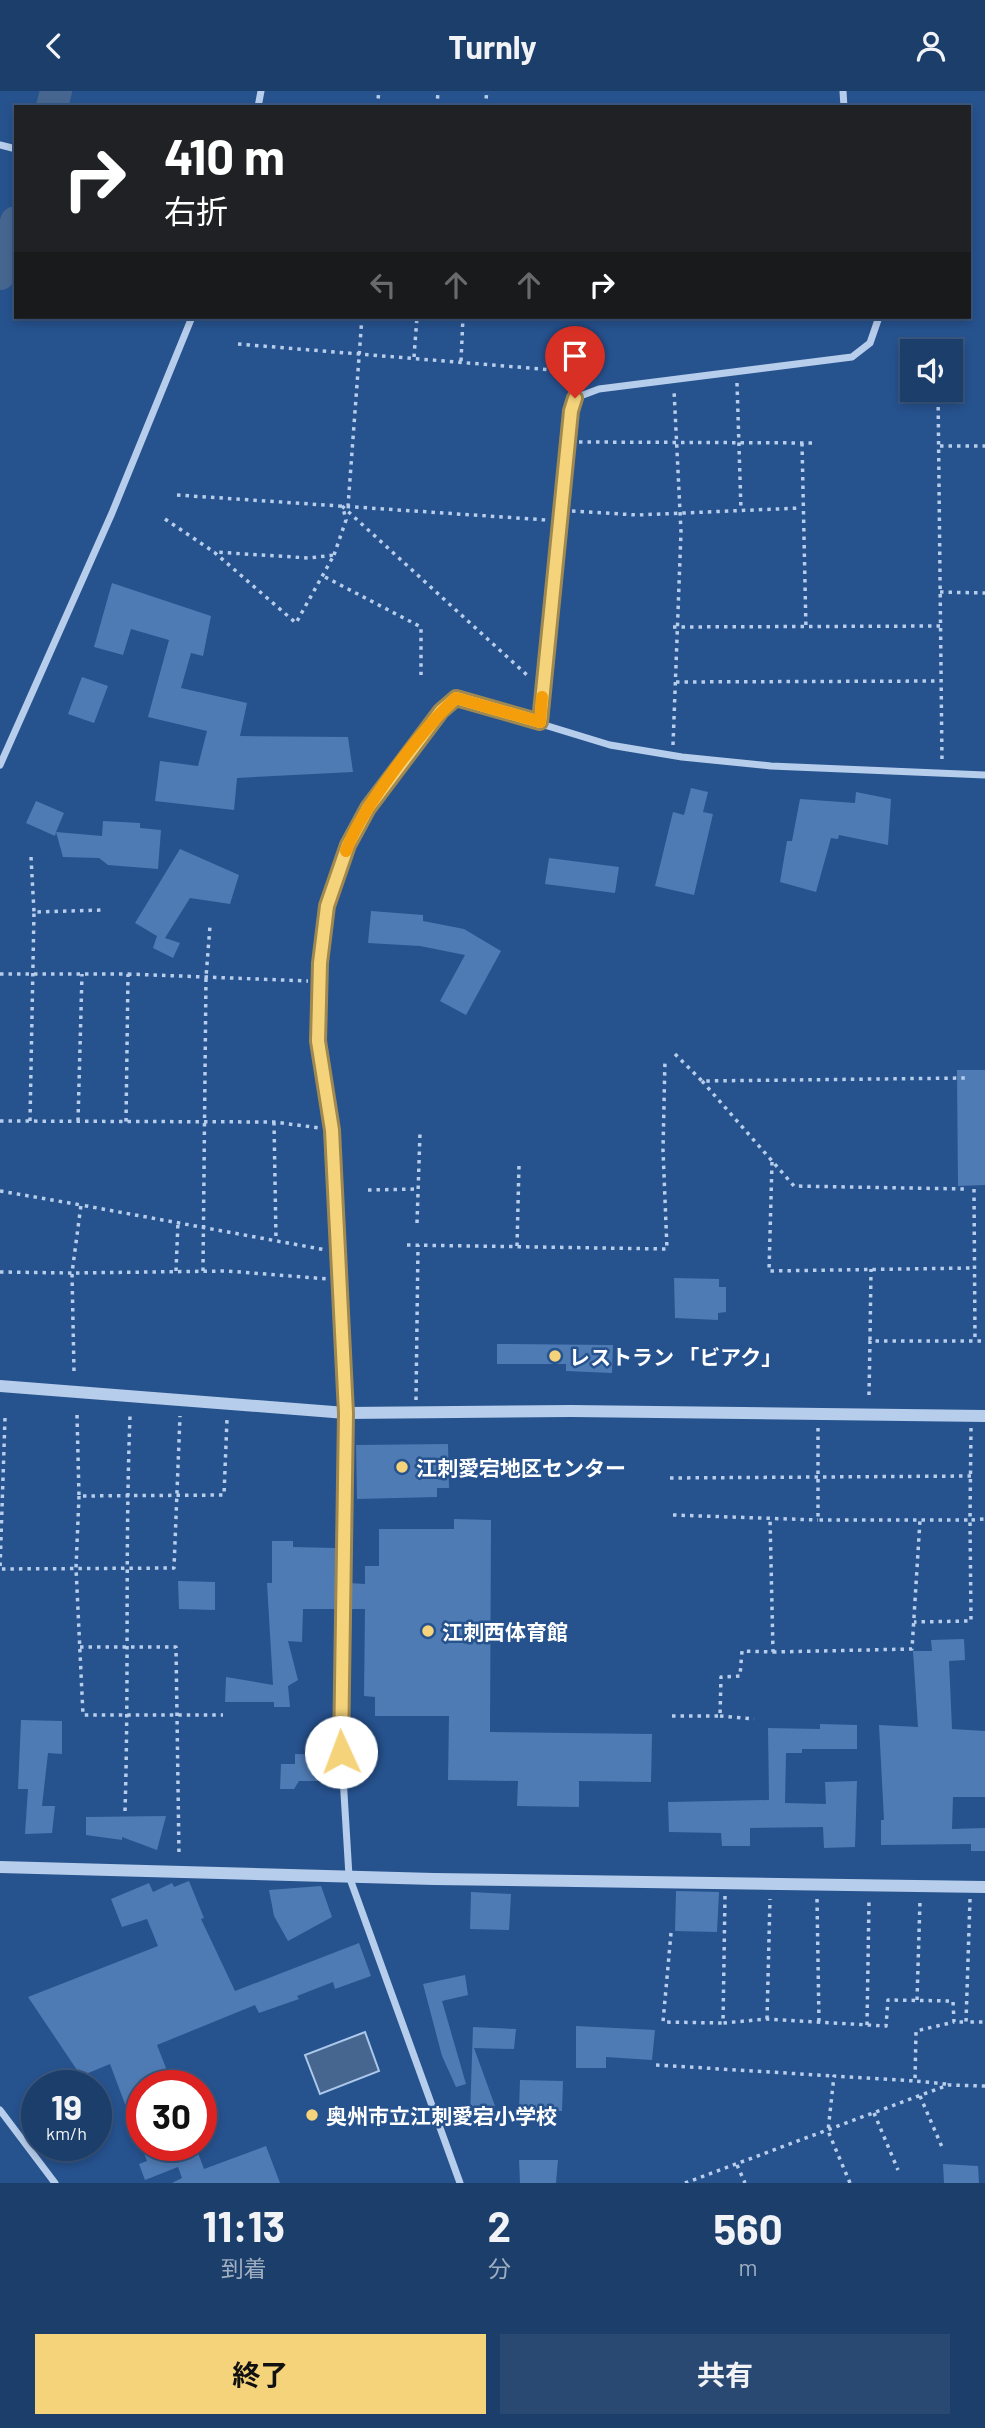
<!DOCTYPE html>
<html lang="ja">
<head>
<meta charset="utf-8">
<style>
	:root { --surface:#1c3e6a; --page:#294972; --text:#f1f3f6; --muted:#a0aec1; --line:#3a577e; --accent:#f4d37b }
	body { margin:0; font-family:Barlow,"Noto Sans JP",sans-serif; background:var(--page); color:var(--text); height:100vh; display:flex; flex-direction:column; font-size:26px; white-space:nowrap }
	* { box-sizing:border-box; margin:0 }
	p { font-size:23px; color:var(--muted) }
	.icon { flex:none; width:38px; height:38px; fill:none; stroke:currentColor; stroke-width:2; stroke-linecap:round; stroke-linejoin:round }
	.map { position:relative; height:2092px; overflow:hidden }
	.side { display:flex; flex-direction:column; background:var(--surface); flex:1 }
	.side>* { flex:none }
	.hud { position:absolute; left:14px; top:14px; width:957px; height:214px; border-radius:0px; box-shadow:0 4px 10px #0003,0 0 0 2px var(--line); background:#202124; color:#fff; overflow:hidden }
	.buttons { position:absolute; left:900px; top:248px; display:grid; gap:14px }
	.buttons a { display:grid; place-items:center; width:63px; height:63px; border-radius:0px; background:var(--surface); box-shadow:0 4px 10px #0003,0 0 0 2px var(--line); font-size:35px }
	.speed { position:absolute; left:21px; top:1979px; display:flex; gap:14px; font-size:35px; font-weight:700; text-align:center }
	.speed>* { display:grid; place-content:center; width:91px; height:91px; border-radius:50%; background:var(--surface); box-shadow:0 4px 10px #0003,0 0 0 2px var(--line); line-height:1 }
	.speed small { font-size:18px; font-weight:400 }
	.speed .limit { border:10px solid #d22; background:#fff; color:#111 }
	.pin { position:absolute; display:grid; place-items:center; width:60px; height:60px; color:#fff; margin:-72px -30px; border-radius:50% 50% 50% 0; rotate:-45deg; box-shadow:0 0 7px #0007 }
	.pin .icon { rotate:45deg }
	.me { position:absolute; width:77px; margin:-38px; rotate:358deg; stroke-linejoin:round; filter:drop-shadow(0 0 5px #0008) }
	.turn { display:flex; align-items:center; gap:24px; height:147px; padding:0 35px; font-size:32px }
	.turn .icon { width:91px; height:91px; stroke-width:2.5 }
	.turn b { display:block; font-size:49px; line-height:60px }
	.lanes { display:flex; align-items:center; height:66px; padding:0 35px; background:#0003; justify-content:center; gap:35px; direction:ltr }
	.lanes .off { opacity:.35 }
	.eta { display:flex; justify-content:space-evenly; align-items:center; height:119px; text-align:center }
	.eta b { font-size:42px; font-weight:700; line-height:49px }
	.action { display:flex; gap:14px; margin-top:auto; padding:14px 35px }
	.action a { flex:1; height:80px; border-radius:0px; background:var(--accent); color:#111; font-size:28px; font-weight:700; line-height:80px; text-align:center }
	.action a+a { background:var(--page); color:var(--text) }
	header { display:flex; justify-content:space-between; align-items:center; height:91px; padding:0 35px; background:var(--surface); font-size:32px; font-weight:700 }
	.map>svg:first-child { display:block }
</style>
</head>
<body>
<header><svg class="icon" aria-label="back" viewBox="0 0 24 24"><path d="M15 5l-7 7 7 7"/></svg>Turnly<svg class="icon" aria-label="person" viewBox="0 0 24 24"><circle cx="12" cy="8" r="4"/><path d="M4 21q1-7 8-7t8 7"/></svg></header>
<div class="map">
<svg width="985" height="2092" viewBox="0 0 985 2092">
	<rect width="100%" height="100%" fill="#26528e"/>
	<path fill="#466690" stroke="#abc8eb" stroke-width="2" d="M365,1941L379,1980L320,2003L305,1964Z"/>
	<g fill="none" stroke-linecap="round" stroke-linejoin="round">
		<path stroke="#466690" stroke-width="32" d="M52,16L56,0
			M0,183L16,131"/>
	</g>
	<path fill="#4f7bb4" d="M112,492L211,525L203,565L191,562L181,597L247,612L240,645L348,646L353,681L237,687L234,719L155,710L160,670L198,675L207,640L148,626L169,549L131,538L123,564L94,556Z
		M82,586L108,595L94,632L68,623Z
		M691,697L708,701L703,721L713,723L694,804L655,795L673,721L684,724Z
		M856,701L891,708L888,754L839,744L838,748L831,747L816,801L780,791L787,750H792L800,708L855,712Z
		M36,710L64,722L56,741L102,745L103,730L140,732V737L161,739L158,778L108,774L99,767L63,766L56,741L55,745L26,732Z
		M180,758L239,784L230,813L190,807L165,847L180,852L173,867L153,857L157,845L135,832Z
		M549,767L619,776L615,802L545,793Z
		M371,820L423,824V830L464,838L501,860L466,924L440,910L465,864L420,855L368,852Z
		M957,979H985V1094L958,1095Z
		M674,1187L719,1188V1196H726V1221L718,1222V1229L675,1227Z
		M497,1253L613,1254L612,1282L566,1280V1273H497Z
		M448,1353L449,1397H437V1406L357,1408L356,1354Z
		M454,1428L491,1429L490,1641L652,1643L651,1691L579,1690V1716L517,1715L518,1690L448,1689L449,1625H375V1606L364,1605L365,1518H348L349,1492L365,1493V1475H379V1438H454Z
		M272,1450H293V1456L336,1457V1518H303L302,1551L288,1550L298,1589L288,1595L290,1616H274V1611H225L226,1586L273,1594L267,1492H272Z
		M178,1490L215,1491V1519L179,1518Z
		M964,1548L965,1569L949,1570L952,1638L985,1640V1706H953L952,1738L985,1737V1760H971V1753L881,1754V1729H884L879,1634L918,1636L913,1560H932L931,1549Z
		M21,1629L62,1630V1663L48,1662L42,1715H55L52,1742L25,1743L28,1698H18Z
		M820,1633L857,1634V1658H802V1662H786L785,1712L826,1713L825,1691L857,1690L855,1756L824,1757L823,1736L750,1737V1755H722L721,1742L669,1741L668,1711L769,1709L768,1637L820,1638Z
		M295,1663L331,1664L330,1690H299L294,1698H280L281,1673H295Z
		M166,1725L157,1759L122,1746V1749L86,1744V1726Z
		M189,1790L204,1827L201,1828L235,1900L359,1852L371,1885L335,1898L333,1891L297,1905L299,1908L259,1922L255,1914L157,1954L173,1995H142L140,2053L110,1973L81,1985L28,1906L158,1855L147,1828L122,1836L111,1808L149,1792L153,1801L172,1792L174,1796Z
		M321,1795L332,1826L288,1850L274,1825L269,1799Z
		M676,1800L719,1801L717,1841L675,1840Z
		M471,1801L511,1803L509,1839L470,1838Z
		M465,1884L468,1904L442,1910L466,1993L456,1996L442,1965L423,1893Z
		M576,1935L655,1939L652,1969L606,1966V1977H576Z
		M473,1936L516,1938L514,1958L474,1957L495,2015L470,2025Z
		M520,1989L563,1990L562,2020L519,2019Z
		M141,2054H195L204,2078L266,2055L280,2092H172L182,2087L178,2076L145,2089L139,2073L147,2070Z
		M519,2069H558L556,2092H520Z
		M943,2073L978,2075L979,2092H944Z"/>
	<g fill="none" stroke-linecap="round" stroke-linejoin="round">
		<path stroke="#b6cdeb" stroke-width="3.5" stroke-dasharray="3.5 5" stroke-linecap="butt" d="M377,16L379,0
			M437,16L438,0
			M485,16L487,0
			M362,226L348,415H342L527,584
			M238,253L553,279
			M939,261V247
			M414,266L417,226
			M461,270L463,226
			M737,292L741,419
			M938,299L942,671
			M579,351L817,352
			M802,352L806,539
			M940,355H985
			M177,404L547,429
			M572,420L637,424L800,417
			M165,428L214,461L296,532L334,464L309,467L214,461
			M334,464L346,429L343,417
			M325,486L421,536V584
			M940,501L985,502
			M673,536L940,535
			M676,591L940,590
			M673,654L681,441L674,299
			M31,766L34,821
			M0,883H128L126,1031
			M128,883L308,890
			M675,963L702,990L965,987
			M702,990L794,1095L965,1098
			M0,1030L274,1031L320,1037
			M30,1030L34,821L104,819
			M78,1030L82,883
			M274,1031L276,1148
			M772,1071L769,1180L974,1177
			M974,1098L975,1250
			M368,1099L418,1098
			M0,1100L81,1114
			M417,1132L420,1042
			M407,1154L667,1158L663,1059L665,968
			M517,1155L519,1074
			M176,1180L178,1131
			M203,1180L206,886L210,835
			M0,1181L72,1182L81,1114L326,1159
			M870,1249L871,1178
			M74,1280L72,1182L227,1180L328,1188
			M869,1304L870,1250H985
			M416,1309L418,1154
			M77,1324L79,1405L224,1404L227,1328
			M5,1327L0,1478L174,1477L180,1325
			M818,1337V1429H970L971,1530L914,1531
			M971,1337L970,1429L985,1428
			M670,1387L971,1385
			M79,1405L76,1477L83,1624H223
			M673,1424L818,1429
			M80,1556H176L179,1764
			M773,1561L912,1558L920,1429
			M672,1625H720L721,1586L740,1585L742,1560L773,1561L770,1427
			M720,1625L754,1628
			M125,1720C129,1588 125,1457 130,1325
			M725,1805L723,1932L767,1928L886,1935L888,1909L953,1910L954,1931H966
			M817,1808L819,1931
			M970,1808L966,1931H985
			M671,1842L663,1931L723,1932
			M917,1909L920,1810
			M767,1928L770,1808
			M867,1934L869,1809
			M656,1974L834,1985
			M946,1993L915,1990L916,1940L954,1931
			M920,2005L942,2056
			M874,2022L898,2079
			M737,2074L745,2092
			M685,2092L948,1994L985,1995
			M850,2092L828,2040L834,1985L915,1990"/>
		<path stroke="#b6cdeb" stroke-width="7" d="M843,0L844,16
			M258,16L261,0
			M0,54L16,58
			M540,631L571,320L575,307L599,298L852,266L870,252L879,226
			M0,674L112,422L192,226
			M0,2019L55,2092
			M460,2092L349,1785L340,1636L346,1322L332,1039L318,950L320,872L327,815L348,753L375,707L441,620L456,607L610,654L682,666L771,675L985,684"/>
		<path stroke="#b6cdeb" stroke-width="12" d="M0,1295L346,1322L571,1320L985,1325
			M0,1776L434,1788L985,1796"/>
	</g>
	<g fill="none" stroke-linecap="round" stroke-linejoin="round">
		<defs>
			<path id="route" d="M341,1661L346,1322L332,1039L318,950L320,872L327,815L348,754L368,717L441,620L456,607L540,631L571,320L575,307"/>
		</defs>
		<use href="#route" stroke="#9f8950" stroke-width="18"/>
		<use href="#route" stroke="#f4d37b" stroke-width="12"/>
		<path stroke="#f59e0b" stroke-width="12" d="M346,760C361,718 423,637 456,607L540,631L542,606"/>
	</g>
	<g fill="#f4d37b" stroke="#26528e" stroke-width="2.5">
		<circle cx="555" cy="1265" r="7"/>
		<circle cx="402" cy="1376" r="7"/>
		<circle cx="428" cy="1540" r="7"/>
		<circle cx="312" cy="2024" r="7"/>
	</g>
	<g text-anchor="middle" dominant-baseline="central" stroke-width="5" stroke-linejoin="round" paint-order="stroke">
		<g font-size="21" font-weight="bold" fill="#fff" stroke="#26528e" text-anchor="start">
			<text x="569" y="1265">レストラン 「ビアク」</text>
			<text x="416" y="1376">江刺愛宕地区センター</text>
			<text x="442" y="1540">江刺西体育館</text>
			<text x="326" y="2024">奥州市立江刺愛宕小学校</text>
		</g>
	</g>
</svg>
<div class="buttons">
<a><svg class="icon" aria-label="sound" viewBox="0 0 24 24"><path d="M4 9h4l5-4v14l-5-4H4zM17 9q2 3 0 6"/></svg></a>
</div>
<div class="speed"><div>19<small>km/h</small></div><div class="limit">30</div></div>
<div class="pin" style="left:575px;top:307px;background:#d93025"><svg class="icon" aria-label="arrive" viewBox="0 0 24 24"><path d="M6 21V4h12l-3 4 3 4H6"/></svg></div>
<svg class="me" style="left:341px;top:1661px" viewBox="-20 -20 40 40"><circle r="19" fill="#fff"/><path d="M0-13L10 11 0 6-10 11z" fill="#f4d37b"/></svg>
<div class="hud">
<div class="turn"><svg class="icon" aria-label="right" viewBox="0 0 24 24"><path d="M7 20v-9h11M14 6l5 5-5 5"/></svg><div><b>410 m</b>右折</div></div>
<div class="lanes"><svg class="icon off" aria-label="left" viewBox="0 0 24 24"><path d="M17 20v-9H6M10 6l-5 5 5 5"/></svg><svg class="icon off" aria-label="ahead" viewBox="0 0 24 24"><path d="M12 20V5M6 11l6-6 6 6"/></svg><svg class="icon off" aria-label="ahead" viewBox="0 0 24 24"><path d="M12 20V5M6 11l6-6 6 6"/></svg><svg class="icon" aria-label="right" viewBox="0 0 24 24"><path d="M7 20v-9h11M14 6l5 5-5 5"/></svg></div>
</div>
</div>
<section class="side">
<div class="eta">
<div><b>11:13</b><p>到着</p></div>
<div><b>2</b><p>分</p></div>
<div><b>560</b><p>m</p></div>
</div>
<div class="action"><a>終了</a><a>共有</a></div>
</section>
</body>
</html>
